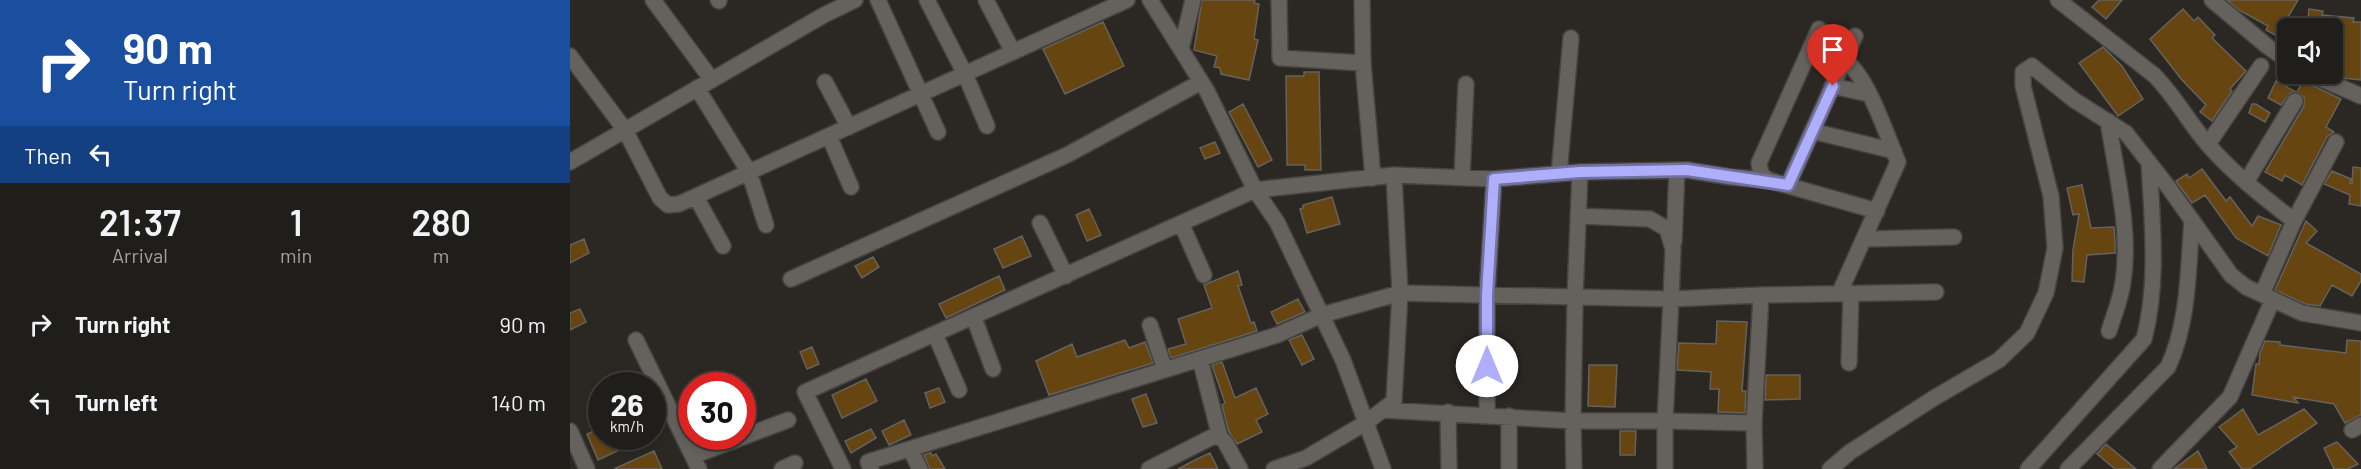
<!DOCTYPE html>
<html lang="en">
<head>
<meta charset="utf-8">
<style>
	:root { --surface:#201e1b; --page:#2d2b28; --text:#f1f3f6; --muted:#a2a2a3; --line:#3d3c3a }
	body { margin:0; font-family:Barlow,sans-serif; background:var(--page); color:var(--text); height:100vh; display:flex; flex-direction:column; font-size:22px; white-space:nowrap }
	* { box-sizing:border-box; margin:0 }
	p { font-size:20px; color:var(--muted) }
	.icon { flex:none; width:33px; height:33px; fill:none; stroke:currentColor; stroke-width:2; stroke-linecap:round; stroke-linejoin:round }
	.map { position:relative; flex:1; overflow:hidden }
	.sheet { display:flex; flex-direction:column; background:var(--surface); width:570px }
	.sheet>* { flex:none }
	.top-card { background:#1a4fa0; color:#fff; overflow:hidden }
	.tools { position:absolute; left:1707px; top:18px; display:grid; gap:12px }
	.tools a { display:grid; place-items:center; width:66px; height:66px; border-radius:9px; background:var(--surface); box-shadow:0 3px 9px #0003,0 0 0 2px var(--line); font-size:30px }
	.speed { position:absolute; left:18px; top:372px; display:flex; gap:12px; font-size:30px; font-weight:700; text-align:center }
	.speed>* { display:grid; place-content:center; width:78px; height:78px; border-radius:50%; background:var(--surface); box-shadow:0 3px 9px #0003,0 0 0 2px var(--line); line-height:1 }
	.speed small { font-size:15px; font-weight:400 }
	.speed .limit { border:9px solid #d22; background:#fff; color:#111 }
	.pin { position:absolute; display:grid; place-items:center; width:51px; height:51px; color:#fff; margin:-62px -26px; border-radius:50% 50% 50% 0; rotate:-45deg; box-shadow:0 0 6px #0007 }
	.pin .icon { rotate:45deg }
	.me { position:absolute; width:66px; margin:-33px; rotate:0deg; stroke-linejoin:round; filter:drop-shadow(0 0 4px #0008) }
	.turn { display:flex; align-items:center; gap:21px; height:126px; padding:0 24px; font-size:27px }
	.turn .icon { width:78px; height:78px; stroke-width:2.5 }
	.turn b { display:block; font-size:42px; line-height:51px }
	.then { display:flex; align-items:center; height:57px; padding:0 24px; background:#0003; gap:12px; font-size:22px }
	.eta { display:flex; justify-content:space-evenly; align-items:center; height:102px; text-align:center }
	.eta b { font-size:36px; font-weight:600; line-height:42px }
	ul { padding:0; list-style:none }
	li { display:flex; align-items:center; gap:18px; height:78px; padding:0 24px }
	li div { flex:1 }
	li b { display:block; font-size:22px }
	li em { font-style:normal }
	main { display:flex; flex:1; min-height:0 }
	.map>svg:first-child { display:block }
</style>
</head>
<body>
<main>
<section class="sheet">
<div class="top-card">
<div class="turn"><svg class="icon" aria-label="right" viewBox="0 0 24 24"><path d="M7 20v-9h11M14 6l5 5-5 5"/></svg><div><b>90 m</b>Turn right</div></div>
<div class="then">Then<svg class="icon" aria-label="left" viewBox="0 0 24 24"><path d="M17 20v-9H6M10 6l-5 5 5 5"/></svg></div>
</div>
<div class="eta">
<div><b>21:37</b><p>Arrival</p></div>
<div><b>1</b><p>min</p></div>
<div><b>280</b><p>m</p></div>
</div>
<ul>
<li><svg class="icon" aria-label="right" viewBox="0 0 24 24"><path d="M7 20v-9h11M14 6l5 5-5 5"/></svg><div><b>Turn right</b></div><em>90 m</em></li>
<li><svg class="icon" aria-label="left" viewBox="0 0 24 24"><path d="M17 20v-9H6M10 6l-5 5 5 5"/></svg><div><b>Turn left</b></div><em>140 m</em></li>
</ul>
</section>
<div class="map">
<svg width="1791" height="469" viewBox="0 0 1791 469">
	<rect width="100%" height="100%" fill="#2b2824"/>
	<path fill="#664511" stroke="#65625e" stroke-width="1.5" d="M632,0H685L684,3L689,4L684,39L688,40L679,80L651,74L650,68L644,67L647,56L624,50Z
		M1529,0H1552L1536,19L1522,7Z
		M1657,0H1728L1707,36L1696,30L1698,26L1669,10Z
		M1613,9L1624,21L1628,17L1645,35L1642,38L1676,71L1660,89L1662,91L1642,121L1630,112L1636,105L1612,80L1580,39Z
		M1739,9L1753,11L1752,15L1784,18L1783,22H1791V80L1773,78L1768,76L1767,68H1762V28H1737Z
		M533,22L554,66L495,94L473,49Z
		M1533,47L1552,66L1573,99L1548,116L1509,63Z
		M734,72H749L751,170H735V165H717L716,76H734Z
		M1706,81L1726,92L1720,93L1711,105L1698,98Z
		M1733,81L1771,99L1756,127L1764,132L1757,137L1732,185L1715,175L1712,181L1695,172L1734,106V97L1727,92Z
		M673,104L702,160L688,167L659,112Z
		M1682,104H1686L1700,113L1695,122L1679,113Z
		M645,142L650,153L635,159L630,148Z
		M1783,167L1791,168V206L1779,204L1780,195L1754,184L1762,171L1781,179L1780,183L1782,184Z
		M1632,169L1656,201L1660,197L1682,226L1688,216L1711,225L1698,256L1666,238L1635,195L1622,203L1606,181L1617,174L1619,178Z
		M1512,185L1521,228L1544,227L1545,242V253L1517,255L1514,282L1502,281L1503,250L1509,214L1503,215L1497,188Z
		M762,197L770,224L737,233L730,209L733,208V205Z
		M519,209L531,235L517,241L506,215Z
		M1736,221L1747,231L1736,243L1791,274V281L1782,296L1762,285L1750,306L1735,304L1705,290Z
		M452,236L461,256L433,268L424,249Z
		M14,239L19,253L0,263V245Z
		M303,257L309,267L292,278L285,266Z
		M668,271L672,285L668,286L681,323L684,322L687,331L601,358L598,349L616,344L608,319L642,308L634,285Z
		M429,276L435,290L376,318L369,304Z
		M728,299L735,312L707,324L701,312Z
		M10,309L16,322L0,330V313Z
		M1147,321L1177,322L1172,391H1176L1175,413L1148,412L1149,389H1140L1141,372L1107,370L1109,343L1146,344Z
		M732,335L744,359L732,365L719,340Z
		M555,340L559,348L575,342L583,363L479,395L466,361L502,344L507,357Z
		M1777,340L1791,341V415L1775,423L1764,404L1723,397L1728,403L1682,395L1686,364H1689L1690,353L1695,341L1710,342V345L1776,353Z
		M242,347L249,364L237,369L230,352Z
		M652,362L665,398L686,388L698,414L686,420L692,432L667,444L659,432L652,405L655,403L642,365Z
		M1019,365H1047L1045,407L1018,406Z
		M1196,375H1230V399L1195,400Z
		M296,379L307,401L272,418L262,395Z
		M369,388L375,402L360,408L355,393Z
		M576,394L587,423L573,427L562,399Z
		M1673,409L1688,435L1734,409L1747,423L1679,469H1672L1659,452L1667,447L1649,427Z
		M334,420L341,435L319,445L312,431Z
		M32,427V436H51L56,447L28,460L17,434Z
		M301,429L306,438L281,453L275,441Z
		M1050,431H1066L1065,455H1050Z
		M1767,442L1788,464L1778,469H1764L1754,448Z
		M1536,444L1566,469H1545L1527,454Z
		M84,451L92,469H44Z
		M1628,451L1637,469H1604Z
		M361,453L362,456L366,454L375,469H360L354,455Z
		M640,453L648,469H608L627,459Z"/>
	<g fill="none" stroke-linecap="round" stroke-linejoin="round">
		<defs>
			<path id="minor" d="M83,0L142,80
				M148,0L149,1
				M308,0L368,132
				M357,0L395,74L417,126
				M416,0L443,52
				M580,0L637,91L685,190L707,222L773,360L813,469
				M709,0L710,58L793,63
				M792,0L793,63L803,178
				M1488,0L1584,75C1606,97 1620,125 1641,148C1666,176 1695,198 1724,221
				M1642,0L1697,46L1718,61
				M1249,29L1189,163L1191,174L1198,180L1307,211
				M611,49L623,0
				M0,56L55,130L90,198L98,205L109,204L557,0
				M1740,74L1791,96
				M255,82L279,127
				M1262,86L1299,94
				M127,88L179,172L196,225
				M1538,121C1546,173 1561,229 1553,282C1551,298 1544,315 1539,331
				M1242,131L1324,151
				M259,136L281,187
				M1638,144L1691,66
				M0,162L254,15L285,0
				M1010,172L1117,170L1160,177L1198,180
				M989,174L1001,38
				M892,178L896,84
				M1676,182L1725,101
				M1218,185L1285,36
				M126,197L153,246
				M1008,216L1080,219L1097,229L1103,249L1101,299L1191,295L1184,423L1095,421V469
				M470,223L496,276
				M611,223L634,275
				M1294,239L1384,237
				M1104,242L1107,170
				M221,279L497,155L631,82
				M1269,294L1328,162C1317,136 1297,74 1274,60
				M1692,294L1724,221L1766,142
				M1191,295L1366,292
				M1005,297L1101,299L1095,421H1003Z
				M404,318L423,369
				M580,325L595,370
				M365,334L389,390
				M66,340L129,469
				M630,359L650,437
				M1279,363L1281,293
				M813,410L1003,421L1004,469
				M878,412L879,469
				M917,414V295L924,179
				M939,416V469
				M1184,423L1185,469
				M1782,430L1791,425
				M0,431L17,469
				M340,449L350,469
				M123,456L218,420
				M212,469L225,463
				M273,469L235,392L685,190L824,175L830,293L824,401L797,422L736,458L704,469
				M301,469L298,462L304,460L707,335L752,315L830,293L1005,297L1010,172L924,179L824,175
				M579,469L642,437H650L655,442L670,469
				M1260,469L1280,452L1364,398L1429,360L1457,333L1476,293L1485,248L1481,196L1453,86V72L1462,66L1504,100L1556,133L1599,188L1661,275L1676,287L1732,313L1791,323
				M1458,469L1574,339C1589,282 1582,221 1579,162
				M1498,469L1598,367C1619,322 1618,269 1622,220
				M1590,469L1660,397L1703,299"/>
		</defs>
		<use href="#minor" stroke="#464440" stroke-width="18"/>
		<use href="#minor" stroke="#65615d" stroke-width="15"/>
	</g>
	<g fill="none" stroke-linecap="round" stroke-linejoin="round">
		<defs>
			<path id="route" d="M917,366V295L924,179L1010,172L1117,170L1218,185L1263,86"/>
		</defs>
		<use href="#route" stroke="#7171a3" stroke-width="15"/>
		<use href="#route" stroke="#aeaefb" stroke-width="10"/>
	</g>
</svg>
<div class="tools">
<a><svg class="icon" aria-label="sound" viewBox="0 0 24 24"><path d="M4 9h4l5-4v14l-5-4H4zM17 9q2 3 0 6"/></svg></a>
</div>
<div class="speed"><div>26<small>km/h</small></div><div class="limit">30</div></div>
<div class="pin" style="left:1263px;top:86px;background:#d93025"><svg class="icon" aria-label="arrive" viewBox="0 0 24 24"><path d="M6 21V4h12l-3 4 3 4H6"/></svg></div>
<svg class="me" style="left:917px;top:366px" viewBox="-20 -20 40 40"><circle r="19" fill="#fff"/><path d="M0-13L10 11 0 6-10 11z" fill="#aeaefb"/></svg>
</div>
</main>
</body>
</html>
